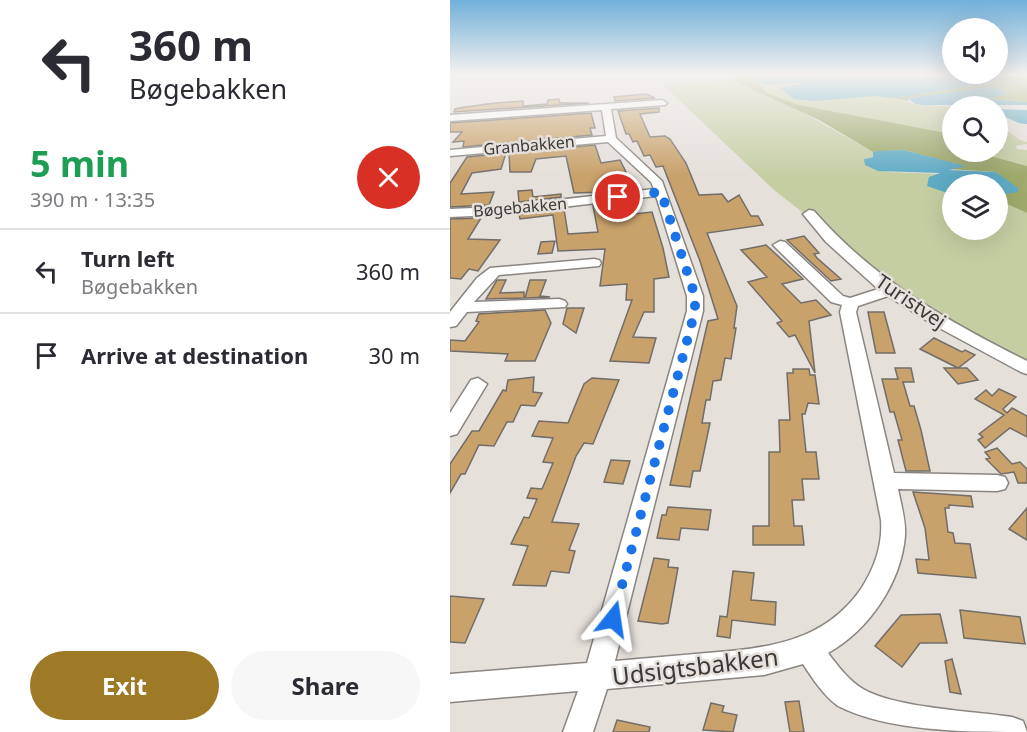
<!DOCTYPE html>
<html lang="en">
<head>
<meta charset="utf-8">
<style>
	:root { --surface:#fff; --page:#f7f7f7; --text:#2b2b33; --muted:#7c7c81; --line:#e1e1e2; --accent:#9e7926 }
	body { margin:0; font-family:"Noto Sans",sans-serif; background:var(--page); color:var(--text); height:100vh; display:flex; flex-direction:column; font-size:22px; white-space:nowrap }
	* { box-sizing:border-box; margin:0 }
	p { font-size:20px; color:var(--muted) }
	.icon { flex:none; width:33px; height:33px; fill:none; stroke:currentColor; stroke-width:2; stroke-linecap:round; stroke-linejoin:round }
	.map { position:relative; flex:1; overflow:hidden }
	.drawer { display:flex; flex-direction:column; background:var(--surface); width:450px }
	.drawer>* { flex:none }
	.top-card { background:#fff; color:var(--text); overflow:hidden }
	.fabs { position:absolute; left:492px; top:18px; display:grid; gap:12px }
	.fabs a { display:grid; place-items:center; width:66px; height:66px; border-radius:50%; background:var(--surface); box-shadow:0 6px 24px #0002; font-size:30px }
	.pin { position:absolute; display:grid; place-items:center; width:51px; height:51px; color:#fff; margin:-26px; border:3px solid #fff; border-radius:50%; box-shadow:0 2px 6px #0007 }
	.me { position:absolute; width:66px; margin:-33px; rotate:15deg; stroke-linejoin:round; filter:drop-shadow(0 0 4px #0008) }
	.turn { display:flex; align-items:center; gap:21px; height:126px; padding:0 30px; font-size:27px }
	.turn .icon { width:78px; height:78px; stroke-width:2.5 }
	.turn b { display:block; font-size:42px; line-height:51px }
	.round { display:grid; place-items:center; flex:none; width:63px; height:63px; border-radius:32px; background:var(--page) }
	.summary { display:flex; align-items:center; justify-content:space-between; height:102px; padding:0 30px }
	h1 { font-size:36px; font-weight:700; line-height:45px; color:#1e9e55 }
	.primary-button { display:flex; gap:12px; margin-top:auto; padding:12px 30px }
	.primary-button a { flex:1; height:69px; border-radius:36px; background:var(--accent); color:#fff; font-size:24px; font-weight:700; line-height:69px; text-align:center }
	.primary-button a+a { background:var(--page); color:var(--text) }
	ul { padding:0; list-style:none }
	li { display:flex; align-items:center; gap:18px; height:84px; padding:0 30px; border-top:2px solid var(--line) }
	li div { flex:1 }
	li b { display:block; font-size:22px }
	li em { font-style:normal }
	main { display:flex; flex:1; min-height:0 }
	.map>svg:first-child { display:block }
</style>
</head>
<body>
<main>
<section class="drawer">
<div class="top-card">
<div class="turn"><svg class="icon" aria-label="left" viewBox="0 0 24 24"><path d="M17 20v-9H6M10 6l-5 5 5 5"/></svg><div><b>360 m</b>Bøgebakken</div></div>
</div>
<div class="summary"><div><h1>5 min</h1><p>390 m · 13:35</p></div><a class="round" style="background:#d93025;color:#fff"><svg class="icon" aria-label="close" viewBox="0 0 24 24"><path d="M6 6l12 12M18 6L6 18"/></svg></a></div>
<ul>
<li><svg class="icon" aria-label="left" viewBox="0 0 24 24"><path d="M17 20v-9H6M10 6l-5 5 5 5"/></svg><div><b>Turn left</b><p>Bøgebakken</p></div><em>360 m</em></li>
<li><svg class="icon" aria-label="arrive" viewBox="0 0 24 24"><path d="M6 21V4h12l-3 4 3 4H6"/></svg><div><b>Arrive at destination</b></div><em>30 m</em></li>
</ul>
<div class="primary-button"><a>Exit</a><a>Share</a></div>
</section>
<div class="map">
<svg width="577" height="732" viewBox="0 0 577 732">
	<rect width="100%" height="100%" fill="#e6e0db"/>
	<path fill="#c5cea3" d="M289,74H577L443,97L465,104L502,107V134L364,108L348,110L423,152L424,156L414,159L438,172L492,174L482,176L502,194V230H548V200L577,213V361L494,316L438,279L324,190L211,83L276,81Z
		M548,128C560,128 564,140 577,142V144L566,146L567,149L577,150V166L526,152H547L555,147L548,146Z"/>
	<path fill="#9ea96b" d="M308,74H416C395,89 339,70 308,82L316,93L349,105L502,134V152H526L577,166V213L548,200V195L557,193L553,178L546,172L497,169L514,166L454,150L423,152L369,120L282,80Z
		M577,74V102L535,99L557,94L539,87L458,98L459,101L443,98L541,83L545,75Z"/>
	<path fill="#5fabc5" d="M416,74H557L545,75L546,79L541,83L443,98L424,96L365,101L344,99L329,88L360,82L316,85L308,82L309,79L320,77L395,79Z
		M539,87H547L558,94L535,99L577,102V105H475L465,104L458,98Z
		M548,109L577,110V124C566,125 562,117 551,117V123L555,124L548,128Z
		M454,150L516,166L499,170L546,172L568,188V192L548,195V184H502V194H500L477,186L479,177L490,173L428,171L415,165L414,159L423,157V152L427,151Z"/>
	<path fill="#c8a16b" stroke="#716d68" stroke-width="1.5" d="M196,94L205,98L165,101L164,97Z
		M109,99L110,103H139L4,112L5,109L15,107L45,103L73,101V106L97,104L98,100Z
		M209,108V112L190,114L200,137L215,136L220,139L236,163L249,195L272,194L278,202L289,195L301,216H308L313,225L257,233L287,306L284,328H286L281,359L275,358L271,380L263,381L260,400H256L252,423H260L250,471H243L240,487L220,485L258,321L268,319L250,261L213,166L206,167L200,155L194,156L187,141L183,142L179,134H176L168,111Z
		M141,113L145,128H140L142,135L13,147L14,141L3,142L12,132H0V123Z
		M145,145L151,163L170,160L176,172L169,173L173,186L158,188L159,192L124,193L116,156L86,159L81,172H60L59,153Z
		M56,153L51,169L22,173L11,194L44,192L39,205L0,207V183L17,157Z
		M82,190L83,197L111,194V197L69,202L68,191Z
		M162,204L165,216L202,212L213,248L219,277L204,279V312H194L183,337L206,338L199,363L160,361L182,300H176L177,284L150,286L155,249L108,251L103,215L70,219L69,214L114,209L118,234L148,232L143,206Z
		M31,218L18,239L50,240L28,271L19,269L11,279L0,278V219Z
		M354,236L369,253L364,254L367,258L391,279L381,281L337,240Z
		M105,241L102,253L88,254L91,242Z
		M316,245L353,279L332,284L351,303L366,300L381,315L359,321L365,373L345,335L339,337L327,323L332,321L298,282L317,277L291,250Z
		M47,280H56L50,293L74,292V298L36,299Z
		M80,280H96L90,296L100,297L75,298Z
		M117,308H134L126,333L113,324Z
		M95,310L101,323L85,361H55L58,354L0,351V340L15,341L29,322L26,321L29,314Z
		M418,312H434L445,353H426Z
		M484,338L512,352L515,350L525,355L508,368L470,349Z
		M445,368H461L464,382H453L460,406H464L471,430L480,471H456L448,440H452L444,412H440L432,379H448Z
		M494,368H517L528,380L508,384Z
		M343,369H359L360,375H365L369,404L358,403L355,414H352L356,452H366L369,479H352L354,500H342L344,526H352L354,545H303V526H319V452H330L329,420H340L337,373H343Z
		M84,377L83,392L92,393L85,406L71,405L63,422H57L44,446L29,445L15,474H11L0,493V464L22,431H29L53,390L56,391L58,380Z
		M142,378L169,380L143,444L134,443L126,456L102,522L129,524L119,550L125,551L119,573L101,571L96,586L63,585L78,546L61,544L74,517L79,518L87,499L77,498L81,488L92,489L103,463L93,462L103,438L82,436L89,421L118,423L134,384Z
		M549,389L566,397L553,409L557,413L562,408L577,416V437L560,428L535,448L528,440L533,437L529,434L554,415L525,399L536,390L542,396Z
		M547,448L562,464L570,462L577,469V483H568L564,472L551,474L536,459L540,458L535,452Z
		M161,460L180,461L173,484L154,482Z
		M463,492L521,496L523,507L499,505V508H495L498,532L503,533L505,543L520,544L526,578L468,573L466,559L479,560L475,528Z
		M218,507L261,510L258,530L231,528L229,540L207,538L212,515H216Z
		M577,508V540L559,529Z
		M204,558L219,560L218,567L228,568L218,623L212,624L188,621Z
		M283,571L304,573L301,600L326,602L325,625L282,620L280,638L267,636L270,616L277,617Z
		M0,596L34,599L15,643L0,642Z
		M510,610L570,617L575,644L514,638Z
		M490,614L497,643H470L452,667L425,646L451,615Z
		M502,659L511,694L500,692L495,661Z
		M349,701L354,732H340L335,702Z
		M261,703L274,706L272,712L287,715L283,732L253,730Z
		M167,720L200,727L199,732H163Z"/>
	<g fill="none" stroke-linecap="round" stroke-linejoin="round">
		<defs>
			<path id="minor" d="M212,100L217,103L215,105L161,109L166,138L212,181L253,296V311L165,661C196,658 226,656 257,653C317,648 373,643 411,589C424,569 433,545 431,520L390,312L392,305L381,302L323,245L330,241L335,242L393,296L400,298L428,289L376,242L353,214L359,210L364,211C423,279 497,321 577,361V374L571,372L482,324L438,296L408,306L406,312L444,473L547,475L555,477L558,483L555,489L547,491L448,489C451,504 456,521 455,536C451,583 419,630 378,653C388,666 398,680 413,689C446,708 522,711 562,717L573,721L577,732C518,732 439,732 388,706C373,695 363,679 353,664L314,675L157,689L143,732H113L128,691L0,702V674L137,663L237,311V296L206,196L46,215L0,217V209L46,207L204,189L201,182L158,142L0,156V150L156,136L152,110L0,121V115Z
				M144,259L149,260L151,263L149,266L49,275L24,302L109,299L115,301L117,304L115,307L17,312L6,326L0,327V312L27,278L40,268Z
				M28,378L37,384L7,434L0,436V413L21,380Z"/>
		</defs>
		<use href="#minor" stroke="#8a8580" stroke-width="3"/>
		<use href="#minor" fill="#fff" fill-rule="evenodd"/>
	</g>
	<linearGradient id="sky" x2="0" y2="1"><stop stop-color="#71b0da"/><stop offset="0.42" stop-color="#f4f1ef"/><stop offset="1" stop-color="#f4f1ef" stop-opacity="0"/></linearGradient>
	<rect width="577" height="176" fill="url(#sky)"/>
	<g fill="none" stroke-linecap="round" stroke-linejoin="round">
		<path stroke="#1a73e8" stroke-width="10" stroke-dasharray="0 18" d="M163,619L245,311V296L211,192L168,197"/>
	</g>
	<g text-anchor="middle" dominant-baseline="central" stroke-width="5" stroke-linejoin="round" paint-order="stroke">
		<g font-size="16" fill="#3c3a38" stroke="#e6e0db">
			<text transform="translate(79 145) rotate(-5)">Granbakken</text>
			<text transform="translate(70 207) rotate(-5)">Bøgebakken</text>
		</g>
		<g font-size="20" fill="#3c3a38" stroke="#e6e0db">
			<text transform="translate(461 301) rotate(34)">Turistvej</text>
		</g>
		<g font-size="24" fill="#3c3a38" stroke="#e6e0db">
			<text transform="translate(245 666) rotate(-7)">Udsigtsbakken</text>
		</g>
	</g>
</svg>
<div class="fabs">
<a><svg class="icon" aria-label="sound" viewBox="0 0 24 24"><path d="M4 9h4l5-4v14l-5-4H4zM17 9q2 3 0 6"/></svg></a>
<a><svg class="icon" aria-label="search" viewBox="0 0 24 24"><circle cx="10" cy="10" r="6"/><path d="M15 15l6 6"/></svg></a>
<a><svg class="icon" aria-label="layers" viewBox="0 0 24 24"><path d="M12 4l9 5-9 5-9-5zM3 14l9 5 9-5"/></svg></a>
</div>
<div class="pin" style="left:168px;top:197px;background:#d93025"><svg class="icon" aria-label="arrive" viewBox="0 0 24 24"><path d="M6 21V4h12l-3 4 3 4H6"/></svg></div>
<svg class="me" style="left:163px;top:619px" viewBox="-20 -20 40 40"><path d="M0-17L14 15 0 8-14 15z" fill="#1a73e8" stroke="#fff" stroke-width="4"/></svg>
</div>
</main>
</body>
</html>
